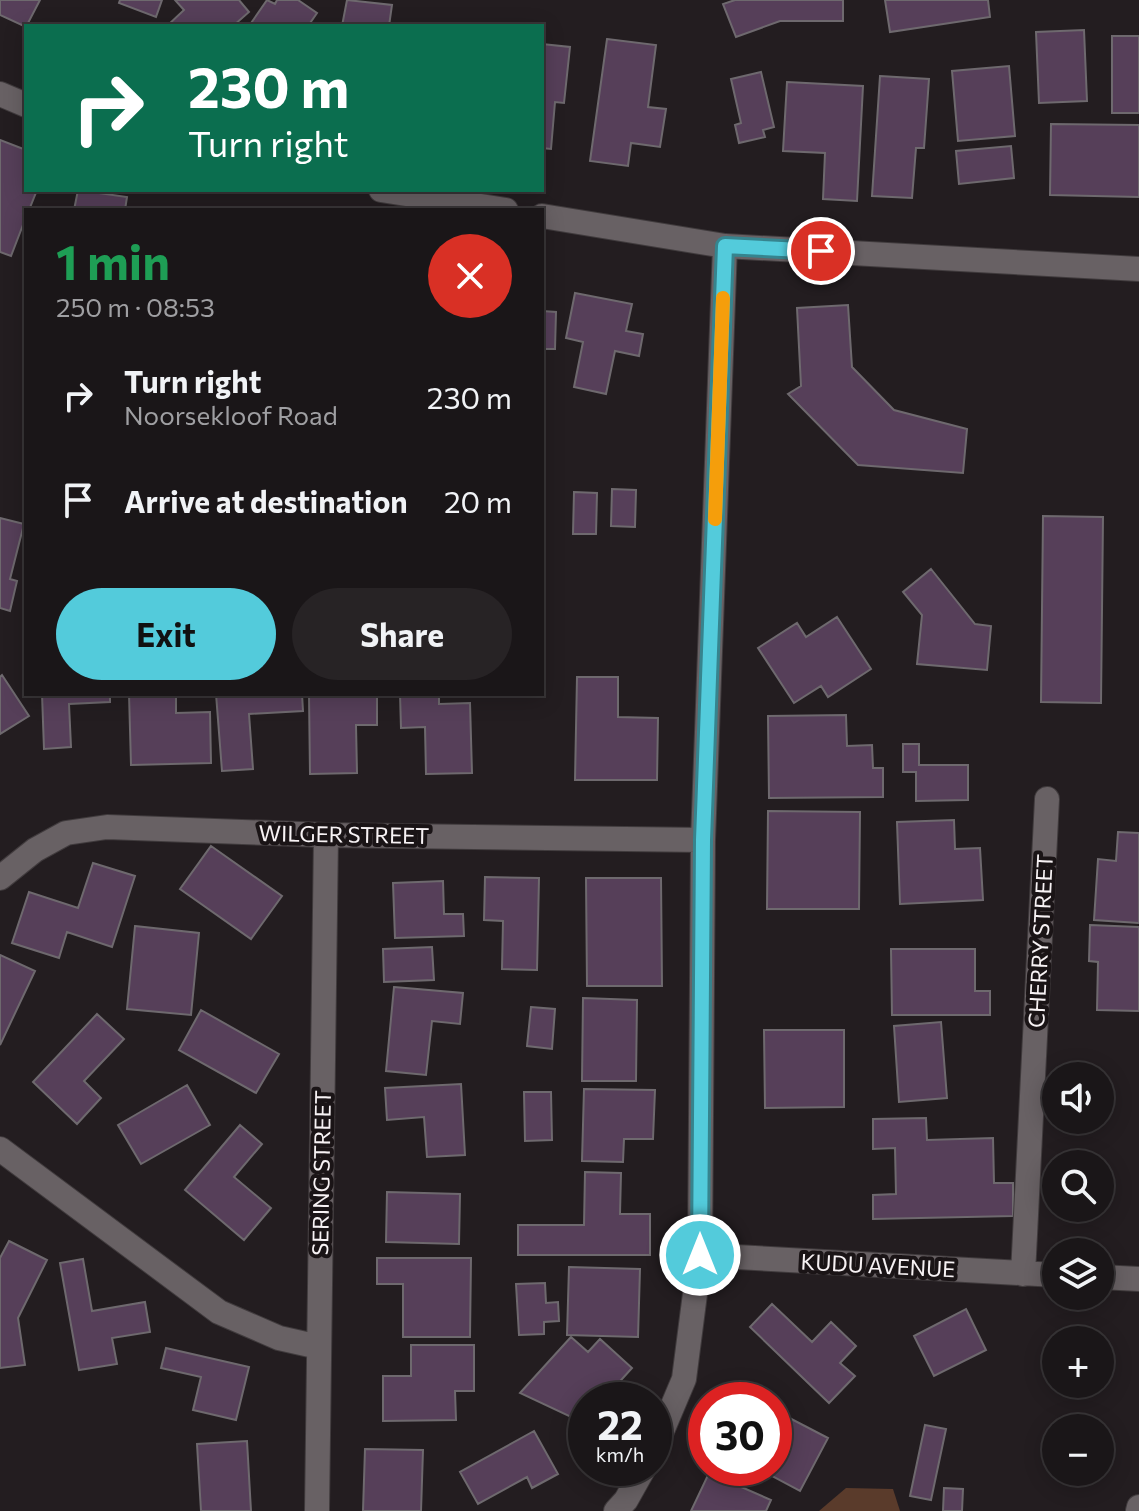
<!DOCTYPE html>
<html lang="en">
<head>
<meta charset="utf-8">
<style>
	:root { --surface:#1a1618; --page:#272325; --text:#f1f3f6; --muted:#9f9fa2; --line:#383537; --accent:#53cbdb }
	body { margin:0; font-family:Commissioner,sans-serif; background:var(--page); color:var(--text); height:100vh; display:flex; flex-direction:column; font-size:30px; white-space:nowrap }
	* { box-sizing:border-box; margin:0 }
	p { font-size:26px; color:var(--muted) }
	.icon { flex:none; width:44px; height:44px; fill:none; stroke:currentColor; stroke-width:2; stroke-linecap:round; stroke-linejoin:round }
	.map { position:relative; flex:1; overflow:hidden }
	.side { position:absolute; left:24px; top:208px; width:520px; height:488px; display:flex; flex-direction:column; background:var(--surface); border-radius:0px; box-shadow:0 4px 20px #0003,0 0 0 2px var(--line) }
	.side>* { flex:none }
	.top-card { position:absolute; left:24px; top:24px; width:520px; height:168px; border-radius:0px; box-shadow:0 4px 20px #0003,0 0 0 2px var(--line); background:#0b6e4f; color:#fff; overflow:hidden }
	.buttons { position:absolute; left:1042px; top:1062px; display:grid; gap:16px }
	.buttons a { display:grid; place-items:center; width:72px; height:72px; border-radius:50%; background:var(--surface); box-shadow:0 4px 20px #0003,0 0 0 2px var(--line); font-size:40px }
	.speed { position:absolute; left:568px; top:1382px; display:flex; gap:16px; font-size:40px; font-weight:700; text-align:center }
	.speed>* { display:grid; place-content:center; width:104px; height:104px; border-radius:50%; background:var(--surface); box-shadow:0 4px 20px #0003,0 0 0 2px var(--line); line-height:1 }
	.speed small { font-size:20px; font-weight:400 }
	.speed .limit { border:12px solid #d22; background:#fff; color:#111 }
	.pin { position:absolute; display:grid; place-items:center; width:68px; height:68px; color:#fff; margin:-34px; border:4px solid #fff; border-radius:50%; box-shadow:0 2px 8px #0007 }
	.me { position:absolute; width:88px; margin:-44px; rotate:0deg; stroke-linejoin:round; filter:drop-shadow(0 0 6px #0008) }
	.turn { display:flex; align-items:center; gap:28px; height:168px; padding:0 32px; font-size:36px }
	.turn .icon { width:104px; height:104px; stroke-width:2.5 }
	.turn b { display:block; font-size:56px; line-height:68px }
	.round { display:grid; place-items:center; flex:none; width:84px; height:84px; border-radius:42px; background:var(--page) }
	.head { display:flex; align-items:center; justify-content:space-between; height:136px; padding:0 32px }
	h1 { font-size:48px; font-weight:700; line-height:60px; color:#1e9e55 }
	.button { display:flex; gap:16px; margin-top:auto; padding:16px 32px }
	.button a { flex:1; height:92px; border-radius:48px; background:var(--accent); color:#111; font-size:32px; font-weight:700; line-height:92px; text-align:center }
	.button a+a { background:var(--page); color:var(--text) }
	ul { padding:0; list-style:none }
	li { display:flex; align-items:center; gap:24px; height:104px; padding:0 32px }
	li div { flex:1 }
	li b { display:block; font-size:30px }
	li em { font-style:normal }
	.map>svg:first-child { display:block }
</style>
</head>
<body>
<div class="map">
<svg width="1139" height="1511" viewBox="0 0 1139 1511">
	<rect width="100%" height="100%" fill="#231d20"/>
	<path fill="#5a3b2b" d="M846,1488L893,1489L900,1511H819Z"/>
	<path fill="#563f59" stroke="#6e696e" stroke-width="2" d="M0,0H40L26,27L0,15Z
		M120,0H162L156,17L119,3Z
		M175,0H239L249,12L233,26H167L184,10Z
		M267,0L275,4L277,0H298L317,13L308,26H249Z
		M347,0L392,5L389,26H342Z
		M735,0H843V21H780L736,37L723,4Z
		M885,0H988L990,17L890,32Z
		M1084,30L1087,101L1039,103L1036,32Z
		M1112,36H1139V113H1112Z
		M607,39L656,45L648,107L666,109L660,147L631,143L628,166L590,161Z
		M542,44L570,47L564,103L555,102L551,149L542,148Z
		M1009,66L1015,136L958,141L952,71Z
		M761,72L774,127L763,130L765,137L739,143L735,125L741,123L731,79Z
		M880,76L929,79L924,148H916L912,198L872,196Z
		M787,82L863,86L857,201L823,199L825,153L783,151Z
		M1051,124L1139,125V197L1050,195Z
		M0,140L26,150V190H37L29,210H26V217L11,256L0,252Z
		M1011,146L1014,178L959,184L956,151Z
		M78,190L127,197L125,210H74Z
		M575,293L632,304L626,331L643,334L639,356L615,351L606,394L574,387L583,342L566,338Z
		M848,305L852,367L894,410L967,429L963,473L858,465L788,394L801,386L797,308Z
		M542,311L556,312L555,349H542Z
		M612,489L636,490L635,527L611,526Z
		M574,492L597,493L596,534H573Z
		M1043,516L1103,517L1101,703L1041,702Z
		M0,518L24,524L10,579L17,581L10,611L0,608Z
		M931,569L975,624L991,626L987,670L917,664L922,615L903,592Z
		M837,617L871,669L828,697L821,686L794,703L758,648L797,623L806,637Z
		M2,675L29,716L0,734V677Z
		M577,677H618V717L658,718L657,780H575Z
		M42,694H110V702L69,704L71,747L44,749Z
		M129,694H176V713L210,712L211,763L131,765Z
		M216,694H302L303,711L249,714L253,769L222,771Z
		M309,694H377V725H356L357,773L310,774Z
		M400,694H439V704L470,703L472,773L426,774L425,727L401,728Z
		M846,715L847,746L872,745L873,768H883V797L769,798L768,716Z
		M903,744H919V765H968V800L916,801V772H903Z
		M768,811L860,812L859,909H767Z
		M954,820L955,849L980,848L983,900L900,904L897,822Z
		M1118,832L1139,833V923L1094,920L1098,859L1116,861Z
		M211,846L282,896L251,939L180,889Z
		M93,863L135,876L112,947L67,932L59,958L12,943L29,892L78,908Z
		M485,877L539,878L537,970L502,969L503,921L484,920Z
		M586,878H661L662,986H587Z
		M443,881L444,914H463L464,936L395,938L393,883Z
		M1090,925L1139,927V1011L1097,1010L1098,962L1089,961Z
		M135,926L199,933L191,1015L127,1009Z
		M432,947L434,980L384,982L383,949Z
		M891,949H975V991H990V1015H892Z
		M0,955L35,971L0,1045Z
		M394,987L463,993L460,1024L432,1021L426,1075L386,1071Z
		M583,998L637,1000L636,1081H582Z
		M531,1007L555,1009L552,1049L527,1046Z
		M201,1010L279,1054L256,1093L179,1050Z
		M97,1014L124,1039L84,1081L101,1098L77,1124L33,1082Z
		M941,1022L947,1098L899,1102L894,1026Z
		M764,1030H844V1107L765,1108Z
		M461,1084L465,1155L427,1157L424,1117L387,1120L385,1088Z
		M187,1085L210,1125L141,1164L118,1125Z
		M584,1089L655,1090L653,1139H624L623,1162L582,1161Z
		M524,1092H551L552,1140L525,1141Z
		M926,1118L927,1140L993,1138L994,1183H1013V1216L873,1219V1195L896,1194L895,1148L873,1149V1119Z
		M240,1125L262,1144L234,1177L271,1208L244,1240L185,1190Z
		M585,1172L621,1173L620,1214H650V1255H518V1225H584Z
		M387,1192L460,1194L459,1244L386,1242Z
		M9,1241L47,1260L18,1318L25,1365L0,1368V1258Z
		M377,1258H471L470,1337H403V1284H377Z
		M83,1259L92,1311L145,1302L150,1332L112,1338L117,1364L79,1370L60,1263Z
		M569,1267L640,1269L638,1337L567,1335Z
		M545,1283L546,1303L558,1302L559,1321L544,1322V1334L519,1335L516,1284Z
		M772,1304L812,1342L831,1322L856,1346L840,1363L855,1376L829,1403L750,1327Z
		M966,1309L986,1350L934,1376L914,1336Z
		M571,1337L588,1352L600,1339L632,1368L603,1400H586V1424L520,1393Z
		M411,1345H474V1391H455L456,1420L383,1421V1376H411Z
		M166,1348L249,1367L236,1420L193,1410L201,1377L161,1368Z
		M774,1410L828,1438L800,1491L757,1468H774Z
		M925,1425L946,1429L931,1500L910,1496Z
		M534,1431L558,1474L532,1488L527,1477L478,1504L460,1472Z
		M247,1441L251,1511H201L197,1444Z
		M365,1449L423,1450L421,1511H363Z
		M709,1473L771,1500L766,1511H691Z
		M944,1488L963,1489L962,1511H943Z"/>
	<g fill="none" stroke-linecap="round" stroke-linejoin="round">
		<defs>
			<path id="minor" d="M0,94L26,105
				M381,190L506,210
				M542,216L725,246L1139,269
				M0,878L35,850L66,833L107,827L326,835L703,840
				M0,1149L219,1312L279,1338L319,1347
				M700,1255L1056,1275
				M1023,1274L1047,799
				M1100,1277L1139,1279
				M654,1450L684,1379L700,1255L703,840L725,246
				M317,1511L326,835
				M616,1511L626,1500L644,1468
				M1138,1511L1139,1507"/>
		</defs>
		<use href="#minor" stroke="#403b3d" stroke-width="26"/>
		<use href="#minor" stroke="#686164" stroke-width="24"/>
	</g>
	<g fill="none" stroke-linecap="round" stroke-linejoin="round">
		<defs>
			<path id="route" d="M700,1255L703,840L725,246L821,251"/>
		</defs>
		<use href="#route" stroke="#36848e" stroke-width="20"/>
		<use href="#route" stroke="#53cbdb" stroke-width="14"/>
		<path stroke="#f59e0b" stroke-width="14" d="M715,519L723,298"/>
	</g>
	<g text-anchor="middle" dominant-baseline="central" stroke-width="8" stroke-linejoin="round" paint-order="stroke">
		<g font-size="22" fill="#f7f2f4" stroke="#1a1416">
			<text transform="translate(344 834) rotate(1)">WILGER STREET</text>
			<text transform="translate(1040 941) rotate(-87)">CHERRY STREET</text>
			<text transform="translate(321 1173) rotate(-89)">SERING STREET</text>
			<text transform="translate(878 1265) rotate(3)">KUDU AVENUE</text>
		</g>
	</g>
</svg>
<div class="buttons">
<a><svg class="icon" aria-label="sound" viewBox="0 0 24 24"><path d="M4 9h4l5-4v14l-5-4H4zM17 9q2 3 0 6"/></svg></a>
<a><svg class="icon" aria-label="search" viewBox="0 0 24 24"><circle cx="10" cy="10" r="6"/><path d="M15 15l6 6"/></svg></a>
<a><svg class="icon" aria-label="layers" viewBox="0 0 24 24"><path d="M12 4l9 5-9 5-9-5zM3 14l9 5 9-5"/></svg></a>
<a>+</a>
<a>−</a>
</div>
<div class="speed"><div>22<small>km/h</small></div><div class="limit">30</div></div>
<div class="pin" style="left:821px;top:251px;background:#d93025"><svg class="icon" aria-label="arrive" viewBox="0 0 24 24"><path d="M6 21V4h12l-3 4 3 4H6"/></svg></div>
<svg class="me" style="left:700px;top:1255px" viewBox="-20 -20 40 40"><circle r="17" fill="#53cbdb" stroke="#fff" stroke-width="3"/><path d="M0-11L8 9 0 5-8 9z" fill="#fff"/></svg>
<div class="top-card">
<div class="turn"><svg class="icon" aria-label="right" viewBox="0 0 24 24"><path d="M7 20v-9h11M14 6l5 5-5 5"/></svg><div><b>230 m</b>Turn right</div></div>
</div>
<section class="side">
<div class="head"><div><h1>1 min</h1><p>250 m · 08:53</p></div><a class="round" style="background:#d93025;color:#fff"><svg class="icon" aria-label="close" viewBox="0 0 24 24"><path d="M6 6l12 12M18 6L6 18"/></svg></a></div>
<ul>
<li><svg class="icon" aria-label="right" viewBox="0 0 24 24"><path d="M7 20v-9h11M14 6l5 5-5 5"/></svg><div><b>Turn right</b><p>Noorsekloof Road</p></div><em>230 m</em></li>
<li><svg class="icon" aria-label="arrive" viewBox="0 0 24 24"><path d="M6 21V4h12l-3 4 3 4H6"/></svg><div><b>Arrive at destination</b></div><em>20 m</em></li>
</ul>
<div class="button"><a>Exit</a><a>Share</a></div>
</section>
</div>
</body>
</html>
